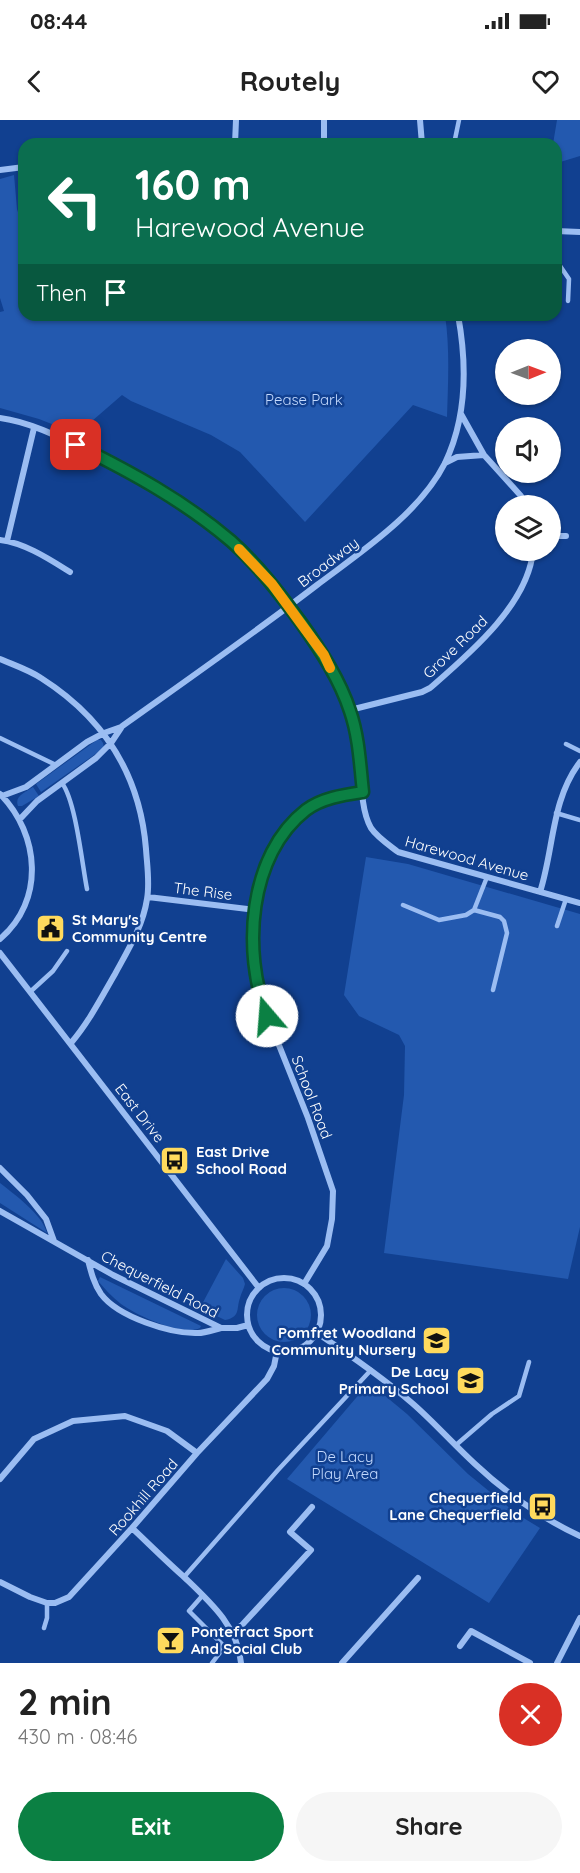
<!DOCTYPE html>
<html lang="en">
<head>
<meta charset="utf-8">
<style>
	:root { --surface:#fff; --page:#f6f6f6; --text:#222; --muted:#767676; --accent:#0b8043 }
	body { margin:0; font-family:Quicksand,sans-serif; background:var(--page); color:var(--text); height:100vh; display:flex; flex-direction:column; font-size:22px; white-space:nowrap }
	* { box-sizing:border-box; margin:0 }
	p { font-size:20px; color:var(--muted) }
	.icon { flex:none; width:33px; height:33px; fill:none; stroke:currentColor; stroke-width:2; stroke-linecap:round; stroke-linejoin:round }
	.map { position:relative; height:1543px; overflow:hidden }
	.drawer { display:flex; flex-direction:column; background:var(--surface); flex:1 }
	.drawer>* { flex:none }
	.top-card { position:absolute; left:18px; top:18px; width:544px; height:183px; border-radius:18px; box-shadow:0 2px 4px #0004; background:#0b6e4f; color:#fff; overflow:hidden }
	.needle { width:39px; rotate:89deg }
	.buttons { position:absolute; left:495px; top:219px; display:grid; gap:12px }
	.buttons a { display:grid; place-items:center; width:66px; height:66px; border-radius:50%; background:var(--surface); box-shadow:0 2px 4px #0004; font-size:30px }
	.pin { position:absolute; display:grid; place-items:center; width:51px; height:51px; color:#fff; margin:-26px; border-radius:12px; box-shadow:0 3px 9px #0006 }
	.me { position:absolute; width:66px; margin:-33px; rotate:342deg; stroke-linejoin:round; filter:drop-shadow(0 0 4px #0008) }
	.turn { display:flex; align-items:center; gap:21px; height:126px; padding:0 18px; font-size:27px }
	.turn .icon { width:78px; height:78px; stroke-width:2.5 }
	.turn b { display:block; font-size:42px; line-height:51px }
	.then { display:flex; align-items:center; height:57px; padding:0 18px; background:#0003; gap:12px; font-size:22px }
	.round { display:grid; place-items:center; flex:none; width:63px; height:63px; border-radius:32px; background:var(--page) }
	.summary { display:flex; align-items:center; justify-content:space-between; height:102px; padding:0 18px }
	h1 { font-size:36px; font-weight:800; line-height:45px }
	.action { display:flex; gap:12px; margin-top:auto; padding:12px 18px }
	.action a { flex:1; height:69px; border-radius:36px; background:var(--accent); color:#fff; font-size:24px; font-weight:800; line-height:69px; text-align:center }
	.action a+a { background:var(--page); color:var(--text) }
	.status { display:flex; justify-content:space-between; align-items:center; height:42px; padding:0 30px; background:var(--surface); direction:ltr }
	.status svg { height:16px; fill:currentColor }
	header { display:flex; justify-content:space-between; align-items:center; height:78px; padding:0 18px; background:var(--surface); font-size:27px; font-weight:800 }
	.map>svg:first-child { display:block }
</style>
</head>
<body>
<div class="status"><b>08:44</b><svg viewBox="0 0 49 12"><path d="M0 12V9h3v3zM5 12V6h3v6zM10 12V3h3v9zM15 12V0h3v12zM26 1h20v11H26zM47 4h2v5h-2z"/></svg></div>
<header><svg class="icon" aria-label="back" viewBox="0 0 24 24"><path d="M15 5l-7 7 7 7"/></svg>Routely<svg class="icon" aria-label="heart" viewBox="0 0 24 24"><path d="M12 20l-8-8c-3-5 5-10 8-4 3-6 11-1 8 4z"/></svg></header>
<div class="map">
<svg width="580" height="1543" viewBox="0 0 580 1543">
	<rect width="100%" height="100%" fill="#114090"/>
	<path fill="#2359af" d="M557,0H580V36L557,43L556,24H553Z
		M14,55L17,89L24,112V195H445C450,229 448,263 447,297L413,285L305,402L240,332L211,315L131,281L122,275L77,314L39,299L0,288V192L4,191L0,178V59Z
		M97,620H101L103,623L104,628L41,672L36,664Z
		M33,667L39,676L22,686H18C14,676 26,672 33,667Z
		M366,737L408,744L580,794V1107L568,1159L384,1133L404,975L405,926L399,915L359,896L344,875Z
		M0,1063C15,1075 42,1094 47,1113L0,1083Z
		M226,1139L243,1158L245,1164C244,1169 241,1173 240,1178C236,1189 241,1197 225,1200L200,1188Z
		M100,1157L201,1206L200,1208C183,1217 136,1195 121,1184C112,1177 105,1169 98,1161Z
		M257 1195a27 27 0 1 1 54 0a27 27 0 1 1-54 0Z
		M367,1265H372L407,1294L468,1354L517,1394L540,1408L489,1483L287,1359Z"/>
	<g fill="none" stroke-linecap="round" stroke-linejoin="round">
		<path stroke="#9bbdf2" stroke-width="4.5" d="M454,24L459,0
			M556,140L569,159L568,181
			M0,618L56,645
			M566,624L580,631
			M62,663C76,682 82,744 87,769
			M556,693L580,700
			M403,785L439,800L466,795L474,790L487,757
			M474,790L500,797L504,801L507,813L493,870
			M557,806L566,779
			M30,872L53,851L67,831
			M456,1325L492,1294L519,1276L529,1242
			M184,1457L278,1350L371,1250
			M203,1475L189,1491L222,1524V1530L212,1543
			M44,1508L47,1498V1483"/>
		<path stroke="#9bbdf2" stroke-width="6" d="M324,0V24
			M420,0L422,24
			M235,24L236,0
			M0,50L24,47
			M556,111L580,112
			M461,294L484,335L521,376L525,386
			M0,298C31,302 61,318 89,332C140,356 189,384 231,421C259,446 281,475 302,504C321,531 341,561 350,592C354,603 357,616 359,627C362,651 359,687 371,708C377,717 389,725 398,732L580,783
			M445,343L457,337L484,335
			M550,416H566
			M0,420C25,423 49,439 70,452
			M7,421L34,308
			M0,539C14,545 29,550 41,558C104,598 140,655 146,729C147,745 150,763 147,779C143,806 128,830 115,854C101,878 89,902 71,923
			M350,590L422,572L430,568C468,535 529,484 533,430
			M2,676L26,667L87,622L104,613L121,607C187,560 253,514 317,465C362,431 419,394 445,343C467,297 467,244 458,195
			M20,699L37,681L96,638L111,623L121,608
			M540,772C554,729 551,680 580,642
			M148,777L256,790
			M0,819C45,781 40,714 0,674
			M0,833L259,1168
			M0,1048L27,1075L46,1099L54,1121
			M0,1091L113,1155L221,1208H237L248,1205
			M88,1140C91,1152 94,1164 101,1174C118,1197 171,1214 198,1213C205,1213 213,1210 221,1208
			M247 1195a37 37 0 1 1 74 0a37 37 0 1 1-74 0Z
			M304,1164L327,1126L332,1099L333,1071L308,998L259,875L252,820L259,763L280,718L307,690L332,677L363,672
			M317,1213C350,1235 382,1257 412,1283C434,1302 453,1324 475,1344C506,1373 541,1398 580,1416
			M0,1359L34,1319L73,1301L125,1296L167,1311L197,1333
			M132,1408C149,1424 166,1441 183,1456C209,1481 238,1506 241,1543
			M0,1462L30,1477L47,1483H55L69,1477L132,1408L197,1333L267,1259L274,1246L277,1231
			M232,1511L242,1505L311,1430L290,1412L312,1387
			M460,1526L471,1511L530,1543
			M342,1543L418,1458
			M557,1543L580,1498"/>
	</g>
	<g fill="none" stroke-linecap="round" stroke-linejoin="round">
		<defs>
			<path id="route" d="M76,325C131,352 184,381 231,421C258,445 280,474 302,504C321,531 340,560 350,591C359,617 360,645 363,672C343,675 322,678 306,690C248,735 242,832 267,896"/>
		</defs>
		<use href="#route" stroke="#07532c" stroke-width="15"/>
		<use href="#route" stroke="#0b8043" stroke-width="10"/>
		<path stroke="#f59e0b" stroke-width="10" d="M239,429L272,464L324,535L330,548"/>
	</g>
	<defs>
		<symbol id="civic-square" viewBox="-11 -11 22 22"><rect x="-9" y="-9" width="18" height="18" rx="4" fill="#ffda5d" stroke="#114090"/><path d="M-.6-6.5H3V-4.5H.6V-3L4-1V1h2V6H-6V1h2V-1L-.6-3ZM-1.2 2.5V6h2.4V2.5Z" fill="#111"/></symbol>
		<symbol id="bus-square" viewBox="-11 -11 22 22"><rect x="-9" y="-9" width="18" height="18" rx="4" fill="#ffda5d" stroke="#114090"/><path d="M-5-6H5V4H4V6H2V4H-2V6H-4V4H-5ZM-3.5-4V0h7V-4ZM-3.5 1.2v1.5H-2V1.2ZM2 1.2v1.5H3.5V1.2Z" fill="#111"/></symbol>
		<symbol id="school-square" viewBox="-11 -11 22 22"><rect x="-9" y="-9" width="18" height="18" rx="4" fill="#ffda5d" stroke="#114090"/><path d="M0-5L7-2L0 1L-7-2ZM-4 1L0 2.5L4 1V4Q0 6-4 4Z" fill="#111"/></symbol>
		<symbol id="bar-square" viewBox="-11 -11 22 22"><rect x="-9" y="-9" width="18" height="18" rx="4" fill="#ffda5d" stroke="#114090"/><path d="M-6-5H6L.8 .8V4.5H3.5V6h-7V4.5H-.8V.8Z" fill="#111"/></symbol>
	</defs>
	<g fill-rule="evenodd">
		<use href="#civic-square" x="34" y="792" width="33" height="33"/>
		<use href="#bus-square" x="158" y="1024" width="33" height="33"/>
		<use href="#school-square" x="420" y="1204" width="33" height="33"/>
		<use href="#school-square" x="454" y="1244" width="33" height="33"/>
		<use href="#bus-square" x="526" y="1370" width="33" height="33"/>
		<use href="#bar-square" x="154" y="1504" width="33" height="33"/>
	</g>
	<g text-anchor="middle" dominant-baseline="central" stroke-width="5" stroke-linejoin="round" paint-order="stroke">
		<g font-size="15" fill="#c3d9fd" stroke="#114090">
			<text x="304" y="279">Pease Park</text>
			<text x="345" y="1336">De Lacy<tspan x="345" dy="17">Play Area</tspan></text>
		</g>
		<g font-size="15" fill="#fff" stroke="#114090">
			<text transform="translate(328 442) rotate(-37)">Broadway</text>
			<text transform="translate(455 527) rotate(-44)">Grove Road</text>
			<text transform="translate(467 738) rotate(16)">Harewood Avenue</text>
			<text transform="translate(203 771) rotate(7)">The Rise</text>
			<text transform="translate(312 977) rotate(69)">School Road</text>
			<text transform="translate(140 993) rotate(52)">East Drive</text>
			<text transform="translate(160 1164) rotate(27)">Chequerfield Road</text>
			<text transform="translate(143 1377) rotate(-49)">Rookhill Road</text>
		</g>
		<g font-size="15" font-weight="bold" fill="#fff" stroke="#114090" text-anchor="start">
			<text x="72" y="799">St Mary's<tspan x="72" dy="17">Community Centre</tspan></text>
			<text x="196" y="1031">East Drive<tspan x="196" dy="17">School Road</tspan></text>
			<text x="416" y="1212" text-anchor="end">Pomfret Woodland<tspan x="416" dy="17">Community Nursery</tspan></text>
			<text x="449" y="1251" text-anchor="end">De Lacy<tspan x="449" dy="17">Primary School</tspan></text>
			<text x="522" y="1377" text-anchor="end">Chequerfield<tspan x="522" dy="17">Lane Chequerfield</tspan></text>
			<text x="191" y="1511">Pontefract Sport<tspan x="191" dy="17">And Social Club</tspan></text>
		</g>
	</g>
</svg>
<div class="buttons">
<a><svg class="needle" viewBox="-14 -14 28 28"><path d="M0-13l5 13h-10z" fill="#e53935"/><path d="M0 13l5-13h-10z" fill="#767676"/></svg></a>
<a><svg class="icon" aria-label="sound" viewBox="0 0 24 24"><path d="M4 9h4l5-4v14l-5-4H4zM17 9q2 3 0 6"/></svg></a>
<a><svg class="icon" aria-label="layers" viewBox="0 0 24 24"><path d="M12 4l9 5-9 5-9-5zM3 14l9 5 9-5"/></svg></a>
</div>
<div class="pin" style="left:76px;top:325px;background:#d93025"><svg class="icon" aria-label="arrive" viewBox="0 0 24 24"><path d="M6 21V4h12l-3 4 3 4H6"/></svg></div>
<svg class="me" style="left:267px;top:896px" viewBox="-20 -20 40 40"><circle r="19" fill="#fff"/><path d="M0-13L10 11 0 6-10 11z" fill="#0b8043"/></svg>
<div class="top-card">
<div class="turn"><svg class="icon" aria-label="left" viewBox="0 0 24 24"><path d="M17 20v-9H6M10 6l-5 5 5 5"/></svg><div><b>160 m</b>Harewood Avenue</div></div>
<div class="then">Then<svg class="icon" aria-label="arrive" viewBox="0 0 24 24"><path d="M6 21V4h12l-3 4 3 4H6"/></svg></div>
</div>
</div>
<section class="drawer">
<div class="summary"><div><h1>2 min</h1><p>430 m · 08:46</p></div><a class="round" style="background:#d93025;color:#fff"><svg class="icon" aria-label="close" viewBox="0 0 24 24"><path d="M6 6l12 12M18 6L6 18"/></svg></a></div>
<div class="action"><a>Exit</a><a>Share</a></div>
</section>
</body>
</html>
